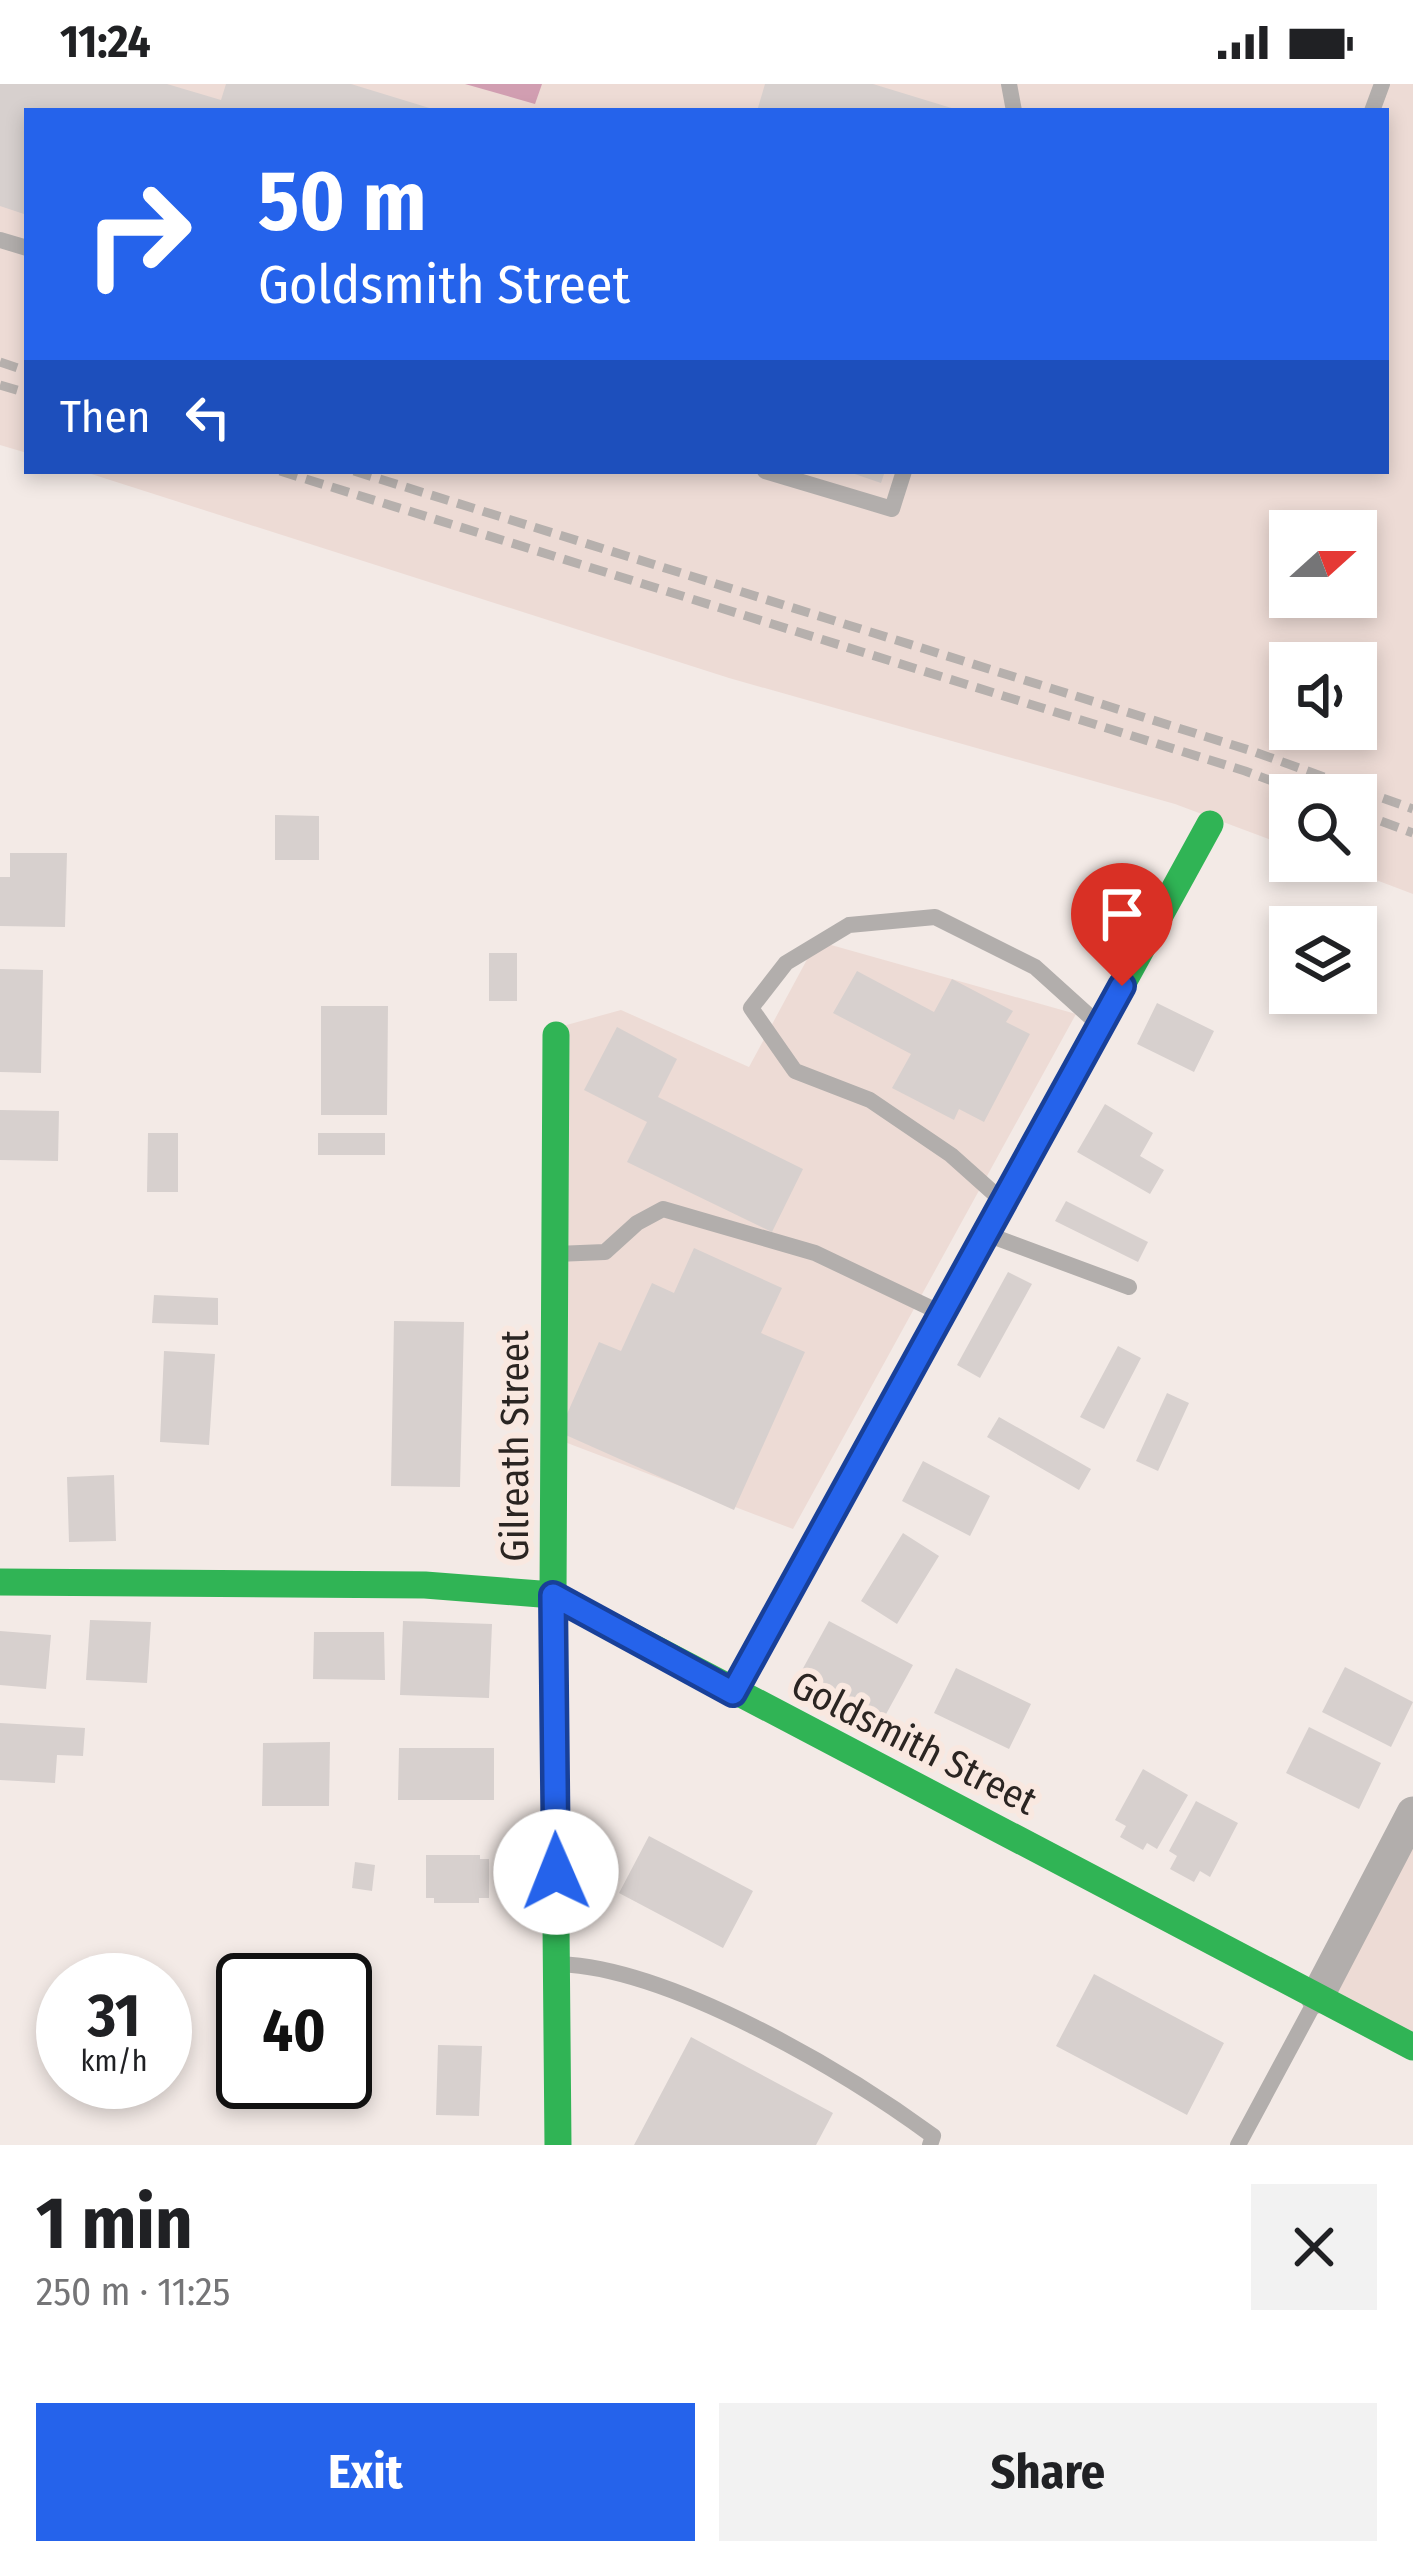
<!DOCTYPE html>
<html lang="en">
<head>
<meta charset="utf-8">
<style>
	:root { --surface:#fff; --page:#f2f2f2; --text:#202124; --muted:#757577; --accent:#2563eb }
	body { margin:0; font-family:"Fira Sans Condensed",sans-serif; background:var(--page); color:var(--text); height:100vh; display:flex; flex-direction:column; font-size:45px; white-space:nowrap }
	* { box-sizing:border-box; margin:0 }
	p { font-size:39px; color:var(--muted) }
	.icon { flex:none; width:66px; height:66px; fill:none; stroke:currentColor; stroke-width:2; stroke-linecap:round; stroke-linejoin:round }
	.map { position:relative; height:2061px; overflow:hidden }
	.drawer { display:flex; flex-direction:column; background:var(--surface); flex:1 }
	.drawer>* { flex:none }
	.banner { position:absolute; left:24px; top:24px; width:1365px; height:366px; border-radius:0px; box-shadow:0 6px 18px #0003; background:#2563eb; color:#fff; overflow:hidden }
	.needle { width:78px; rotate:69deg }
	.controls { position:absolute; left:1269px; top:426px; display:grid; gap:24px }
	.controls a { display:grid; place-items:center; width:108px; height:108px; border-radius:0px; background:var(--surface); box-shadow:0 6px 18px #0003; font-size:60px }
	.speed { position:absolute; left:36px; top:1869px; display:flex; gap:24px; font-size:60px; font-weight:700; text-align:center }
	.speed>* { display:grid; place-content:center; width:156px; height:156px; border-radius:50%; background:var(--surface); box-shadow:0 6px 18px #0003; line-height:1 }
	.speed small { font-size:30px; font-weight:400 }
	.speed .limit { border:6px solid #111; border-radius:18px; background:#fff; color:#111 }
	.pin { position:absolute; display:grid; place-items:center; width:102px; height:102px; color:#fff; margin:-123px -51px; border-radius:50% 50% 50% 0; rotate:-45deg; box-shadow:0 0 12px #0007 }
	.pin .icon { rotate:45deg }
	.me { position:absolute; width:132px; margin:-66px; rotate:359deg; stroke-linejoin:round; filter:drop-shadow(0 0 9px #0008) }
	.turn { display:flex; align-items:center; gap:42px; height:252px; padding:0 36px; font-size:54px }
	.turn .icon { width:156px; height:156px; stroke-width:2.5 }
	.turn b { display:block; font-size:84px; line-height:102px }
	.then { display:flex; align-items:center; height:114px; padding:0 36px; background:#0003; gap:24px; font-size:45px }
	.round { display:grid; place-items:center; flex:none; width:126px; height:126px; border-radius:0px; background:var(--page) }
	.overview { display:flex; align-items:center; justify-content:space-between; height:204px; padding:0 36px }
	h1 { font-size:72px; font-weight:700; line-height:90px }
	.primary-button { display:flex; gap:24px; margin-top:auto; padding:24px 36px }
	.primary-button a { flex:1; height:138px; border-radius:0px; background:var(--accent); color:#fff; font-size:48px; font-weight:700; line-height:138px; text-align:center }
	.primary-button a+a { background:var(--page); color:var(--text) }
	.status { display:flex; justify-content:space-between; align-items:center; height:84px; padding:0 60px; background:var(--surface); direction:ltr }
	.status svg { height:33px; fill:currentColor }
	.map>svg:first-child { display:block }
</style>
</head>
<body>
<div class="status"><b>11:24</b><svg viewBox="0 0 49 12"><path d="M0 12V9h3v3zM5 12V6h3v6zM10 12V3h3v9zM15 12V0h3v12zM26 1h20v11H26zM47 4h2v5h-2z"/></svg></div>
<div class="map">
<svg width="1413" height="2061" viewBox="0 0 1413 2061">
	<rect width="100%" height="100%" fill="#f3eae6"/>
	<path fill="#eddbd5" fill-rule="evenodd" d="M0,0H1413V810L1326,777H1356V711H1290V763L1175,720L729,594L82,387H1386V27H27V369L0,361ZM1290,447H1356V513H1290ZM1290,579H1356V645H1290Z
		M817,857L1076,930L793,1445L562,1357L552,945L621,926L749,983Z
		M1413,1740V1953L1326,1902Z"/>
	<path fill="#d19eb1" d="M465,0H542L535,20Z"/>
	<path fill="#d7d0ce" d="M0,0H167L221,16L226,0H351L436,26L27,27V131L0,122Z
		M765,0H873L958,26L757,27Z
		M846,387H885L881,399Z
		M275,731L319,732V776H275Z
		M10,769H67L65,843L0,842V793H10Z
		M489,869H517V917H489Z
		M0,885L43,886L41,989L0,988Z
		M857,887L934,928L952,895L1013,927L1006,938L1030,950L984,1038L959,1025L954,1036L892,1004L911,970L833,929Z
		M1157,919L1214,947L1194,988L1137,960Z
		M321,922H388L387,1031H321Z
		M617,943L677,975L658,1013L803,1085L772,1148L627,1078L647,1038L584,1006Z
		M1105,1020L1153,1049L1140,1072L1164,1086L1150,1110L1077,1068Z
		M0,1026L59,1027L58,1077L0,1076Z
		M148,1049H178V1108H147Z
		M318,1049H385V1071H318Z
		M1066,1117L1148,1158L1138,1178L1055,1137Z
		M694,1164L782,1204L761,1249L805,1268L734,1426L559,1348L599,1258L621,1267L652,1199L674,1209Z
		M1008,1188L1032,1200L980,1294L957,1281Z
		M154,1211L218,1214V1241L152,1239Z
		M394,1237L464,1238L460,1403L391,1402Z
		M1118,1262L1141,1274L1104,1345L1080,1333Z
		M164,1267L215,1270L209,1361L160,1358Z
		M1167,1309L1189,1319L1158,1387L1136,1377Z
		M999,1333L1091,1385L1079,1406L987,1353Z
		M923,1377L990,1412L970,1452L902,1417Z
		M114,1391L116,1457L69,1458L67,1393Z
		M903,1449L939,1472L897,1540L861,1517Z
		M90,1536L151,1538L147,1599L86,1596Z
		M403,1537L492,1540L489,1614L400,1611Z
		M829,1537L913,1581L885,1632L801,1588Z
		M0,1547L51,1551L46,1605L0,1601Z
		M314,1548H384L385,1596L313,1595Z
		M1345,1583L1413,1618L1391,1663L1322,1628Z
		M956,1584L1031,1620L1009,1665L934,1629Z
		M0,1639L85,1644L83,1672L57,1671L55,1699L0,1696Z
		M1309,1643L1381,1679L1359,1725L1286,1689Z
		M330,1658L329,1722H262L263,1659Z
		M399,1664H494V1716H398Z
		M1143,1685L1188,1711L1157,1765L1147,1759L1143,1766L1120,1753L1126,1742L1115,1736Z
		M1196,1717L1238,1739L1210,1793L1200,1787L1194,1798L1170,1785L1177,1772L1169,1767Z
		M649,1752L753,1807L723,1864L619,1809Z
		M426,1771H480V1775H489V1814H479V1819H434V1814H426Z
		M355,1778L375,1781L372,1807L352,1804Z
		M1094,1890L1224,1959L1187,2031L1056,1962Z
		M691,1953L833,2029L816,2061H634Z
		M438,1961L482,1962L479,2032L436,2031Z"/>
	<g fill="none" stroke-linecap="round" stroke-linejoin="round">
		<path stroke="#b2aeac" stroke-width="16" d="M1009,0L1014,27
			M1372,27L1382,0
			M0,156L27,164
			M765,387L892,425L904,387
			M998,1113L951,1071L870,1016L795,987L751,924L786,879L849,841L935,833L1035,883L1097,939
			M989,1151L1129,1203
			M556,1170L605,1168L637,1139L663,1125L815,1169L939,1228
			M560,1880C672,1885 843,1986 933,2052L930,2061
			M1238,2061L1317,1914"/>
		<path stroke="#b2aeac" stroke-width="33" d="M1317,1913L1413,1729"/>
		<path stroke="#30b455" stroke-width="27" d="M556,951L553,1511L558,2061
			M0,1498L425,1501L553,1511L1413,1963
			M733,1609L1210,740"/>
		<path stroke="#b6b0ad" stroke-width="9" stroke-dasharray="18 9" stroke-linecap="butt" d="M0,278L27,287
			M0,301L27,309
			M280,387L1245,687L1310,711
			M354,387L1252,667L1413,725
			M1356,728L1413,749"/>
	</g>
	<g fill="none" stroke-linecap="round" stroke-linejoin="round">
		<defs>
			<path id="route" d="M556,1788L553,1511L733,1609L1122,902"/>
		</defs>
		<use href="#route" stroke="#184099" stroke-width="30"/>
		<use href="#route" stroke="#2563eb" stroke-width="21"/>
	</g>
	<g text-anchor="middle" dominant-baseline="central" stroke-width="12" stroke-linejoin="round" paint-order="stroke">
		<g font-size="39" fill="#2b2522" stroke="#f9e8e0">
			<text transform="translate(515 1362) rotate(-90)">Gilreath Street</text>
			<text transform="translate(914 1659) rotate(27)">Goldsmith Street</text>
		</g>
	</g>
</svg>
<div class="controls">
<a><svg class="needle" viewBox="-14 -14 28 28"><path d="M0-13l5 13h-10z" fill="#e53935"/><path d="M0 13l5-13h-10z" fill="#757577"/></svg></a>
<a><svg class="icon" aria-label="sound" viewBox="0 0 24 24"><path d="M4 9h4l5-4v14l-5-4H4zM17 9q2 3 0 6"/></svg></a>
<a><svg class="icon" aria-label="search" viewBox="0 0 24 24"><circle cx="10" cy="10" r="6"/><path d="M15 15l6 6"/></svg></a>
<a><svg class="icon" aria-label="layers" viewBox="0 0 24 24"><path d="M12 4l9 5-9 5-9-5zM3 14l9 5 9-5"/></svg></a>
</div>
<div class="speed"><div>31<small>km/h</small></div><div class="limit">40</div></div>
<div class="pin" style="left:1122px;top:902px;background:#d93025"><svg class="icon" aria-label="arrive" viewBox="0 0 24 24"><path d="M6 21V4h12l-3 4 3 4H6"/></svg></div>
<svg class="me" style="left:556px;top:1788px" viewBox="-20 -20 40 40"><circle r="19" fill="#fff"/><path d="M0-13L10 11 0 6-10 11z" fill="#2563eb"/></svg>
<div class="banner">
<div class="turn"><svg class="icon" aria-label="right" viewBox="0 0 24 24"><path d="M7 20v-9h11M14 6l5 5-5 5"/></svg><div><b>50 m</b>Goldsmith Street</div></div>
<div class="then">Then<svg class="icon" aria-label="left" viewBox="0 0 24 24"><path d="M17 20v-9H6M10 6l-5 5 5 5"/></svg></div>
</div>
</div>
<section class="drawer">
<div class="overview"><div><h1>1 min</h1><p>250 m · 11:25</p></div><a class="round"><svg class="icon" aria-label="close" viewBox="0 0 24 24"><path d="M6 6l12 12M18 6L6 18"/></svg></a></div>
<div class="primary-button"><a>Exit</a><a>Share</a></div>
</section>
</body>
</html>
